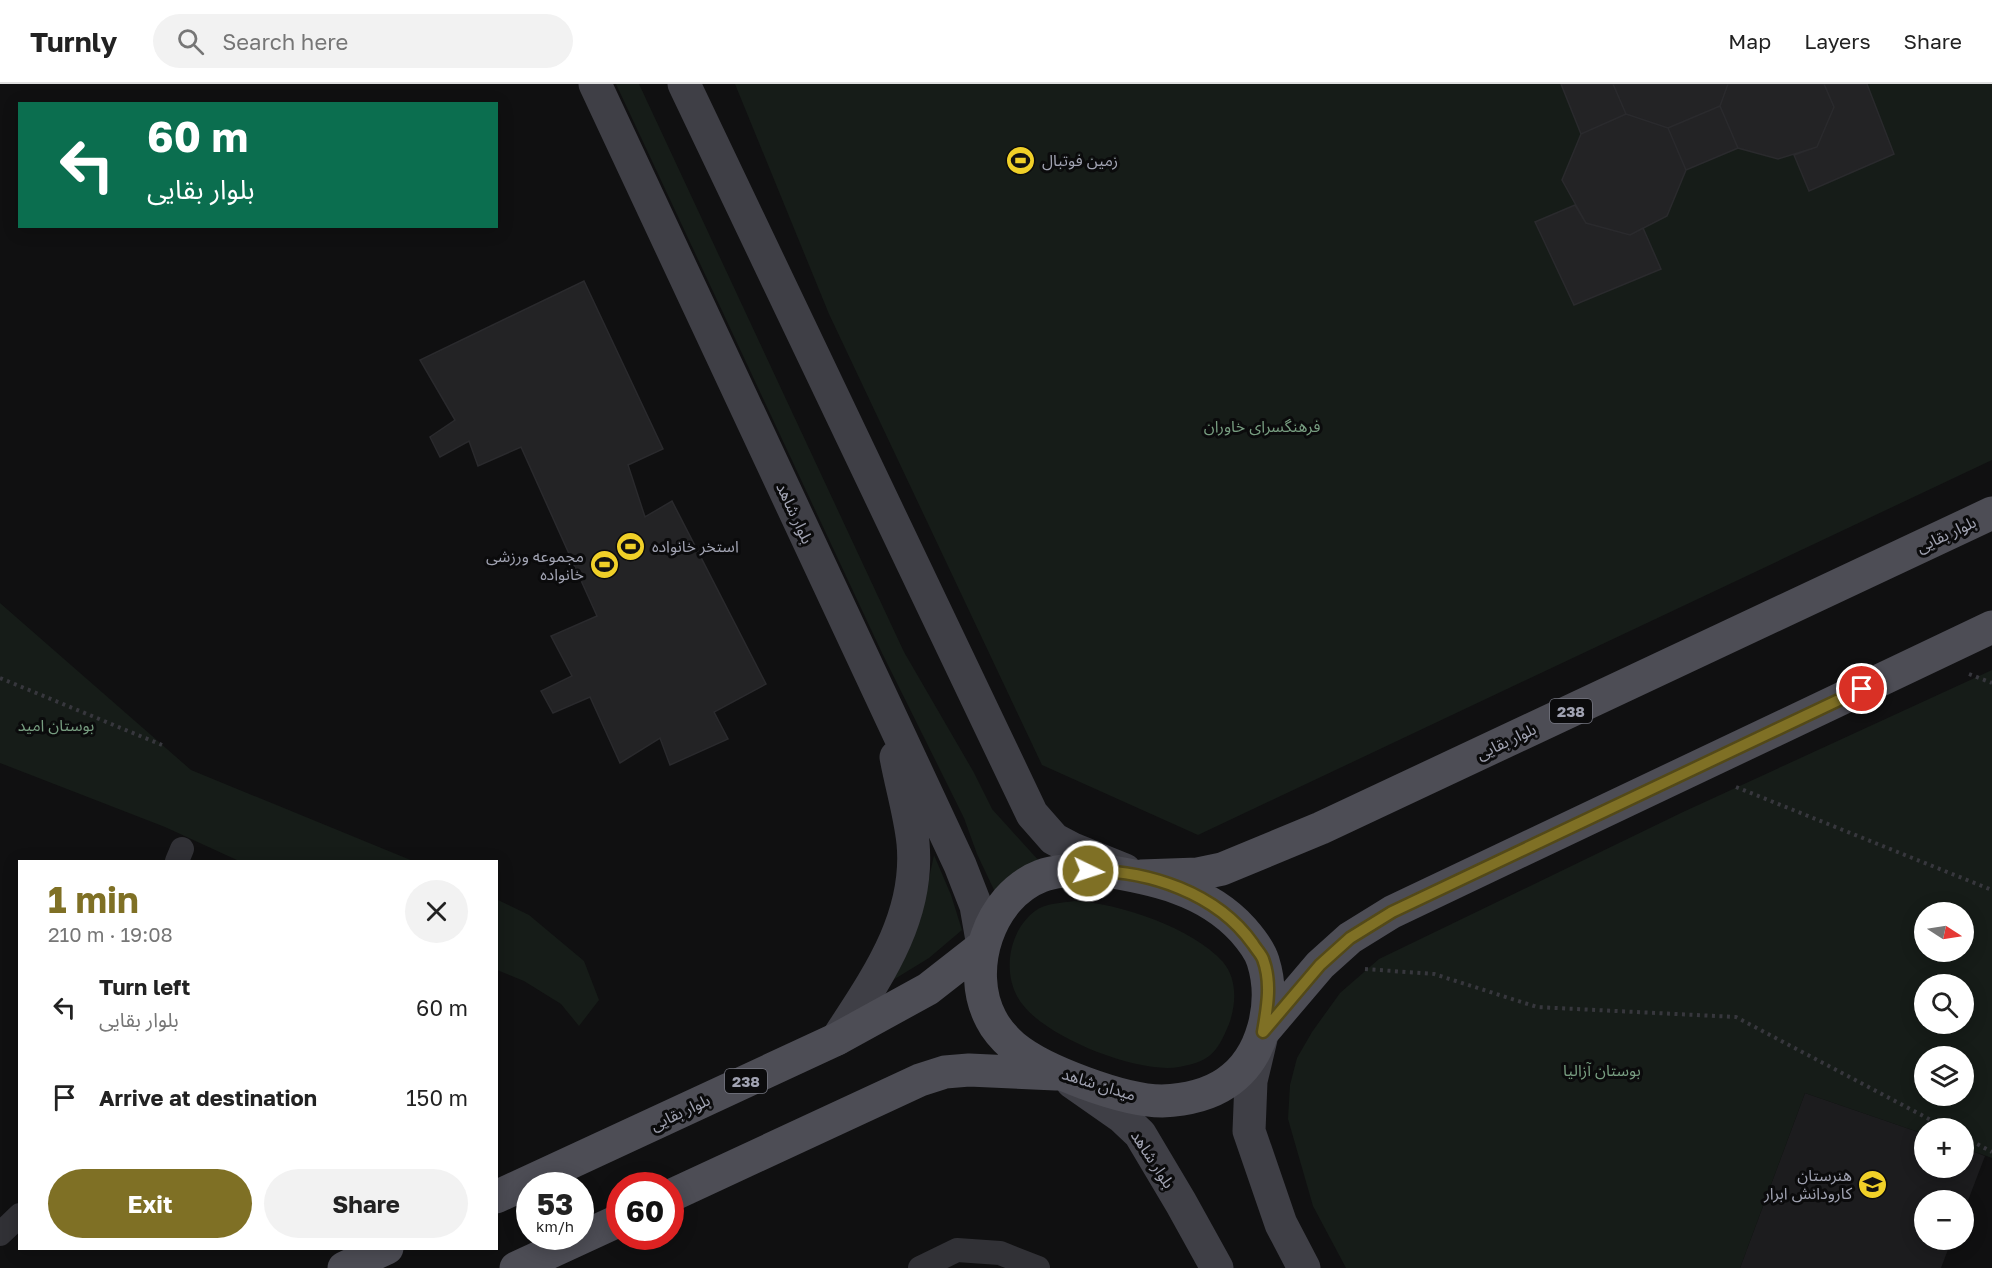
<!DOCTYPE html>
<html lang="en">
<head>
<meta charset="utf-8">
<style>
	:root { --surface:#fff; --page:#f2f2f2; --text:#222; --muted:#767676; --line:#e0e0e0; --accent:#7f7025 }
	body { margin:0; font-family:"Golos Text","Noto Sans Arabic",sans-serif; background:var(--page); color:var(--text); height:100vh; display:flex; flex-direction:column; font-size:22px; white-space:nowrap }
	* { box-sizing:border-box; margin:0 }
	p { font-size:20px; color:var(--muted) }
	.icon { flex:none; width:33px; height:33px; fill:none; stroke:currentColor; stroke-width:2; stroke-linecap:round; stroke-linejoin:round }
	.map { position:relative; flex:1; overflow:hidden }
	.drawer { position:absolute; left:18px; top:776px; width:480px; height:390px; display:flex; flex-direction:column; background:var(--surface); border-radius:0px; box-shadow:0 3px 15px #0003 }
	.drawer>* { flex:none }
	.hud { position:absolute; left:18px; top:18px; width:480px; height:126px; border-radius:0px; box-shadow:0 3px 15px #0003; background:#0b6e4f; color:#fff; overflow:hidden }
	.needle { width:39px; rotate:102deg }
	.tools { position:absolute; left:1914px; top:818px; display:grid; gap:12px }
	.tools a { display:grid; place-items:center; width:60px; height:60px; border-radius:50%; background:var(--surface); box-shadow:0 3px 15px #0003; font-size:30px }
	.speed { position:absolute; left:516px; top:1088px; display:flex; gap:12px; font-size:30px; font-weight:700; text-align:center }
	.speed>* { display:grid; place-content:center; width:78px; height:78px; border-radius:50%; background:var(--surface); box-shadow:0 3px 15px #0003; line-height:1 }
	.speed small { font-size:15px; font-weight:400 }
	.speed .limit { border:9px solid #d22; background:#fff; color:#111 }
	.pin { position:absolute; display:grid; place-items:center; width:51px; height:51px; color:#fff; margin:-26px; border:3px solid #fff; border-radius:50%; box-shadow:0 2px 6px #0007 }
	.me { position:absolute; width:66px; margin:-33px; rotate:94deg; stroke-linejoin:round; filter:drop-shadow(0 0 4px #0008) }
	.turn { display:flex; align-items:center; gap:21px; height:126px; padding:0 30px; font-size:27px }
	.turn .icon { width:78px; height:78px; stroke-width:2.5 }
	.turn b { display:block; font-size:42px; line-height:51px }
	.round { display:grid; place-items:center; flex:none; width:63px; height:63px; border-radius:32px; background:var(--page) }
	.head { display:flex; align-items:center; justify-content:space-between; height:102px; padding:0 30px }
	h1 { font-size:36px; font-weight:700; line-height:45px; color:var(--accent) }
	.action { display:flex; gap:12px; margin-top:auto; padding:12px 30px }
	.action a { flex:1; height:69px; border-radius:36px; background:var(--accent); color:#fff; font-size:24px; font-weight:700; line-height:69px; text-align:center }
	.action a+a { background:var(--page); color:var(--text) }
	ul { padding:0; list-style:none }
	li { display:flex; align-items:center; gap:18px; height:90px; padding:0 30px }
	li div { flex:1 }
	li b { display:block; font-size:22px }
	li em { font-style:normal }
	header { display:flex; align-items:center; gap:36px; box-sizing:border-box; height:84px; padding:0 30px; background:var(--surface); border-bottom:2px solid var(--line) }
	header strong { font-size:28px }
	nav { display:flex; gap:33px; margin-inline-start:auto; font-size:21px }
	.search { width:420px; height:54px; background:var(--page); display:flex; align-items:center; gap:15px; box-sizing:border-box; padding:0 21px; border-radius:33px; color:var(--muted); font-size:22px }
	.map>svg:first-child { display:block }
</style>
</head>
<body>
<header>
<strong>Turnly</strong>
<div class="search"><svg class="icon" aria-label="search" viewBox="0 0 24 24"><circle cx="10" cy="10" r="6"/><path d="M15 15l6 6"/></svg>Search here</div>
<nav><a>Map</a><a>Layers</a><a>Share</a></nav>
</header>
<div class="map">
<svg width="1992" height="1184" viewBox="0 0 1992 1184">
	<rect width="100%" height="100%" fill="#101011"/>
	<path fill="#1c1c1e" d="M1805,1009L1924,1050V1083H1964V1064L1985,1072L1964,1127V1116H1924V1155H1952L1941,1184H1740Z"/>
	<path fill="#161c18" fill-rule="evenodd" d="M616,0H639L904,568L973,687L992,725L1040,778L1009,792L995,808L977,770L964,734L882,569Z
		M735,0H1992V376L1198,751L1042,681L829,230Z
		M0,519L191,686L413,777H239L165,743L0,679Z
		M1992,586V1074L1964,1064V1044H1924V1050L1805,1009L1740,1184H1346L1313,1122L1288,1035L1290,1001L1297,974L1312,948L1340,909L1379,875L1683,728ZM1924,828H1964V867H1924ZM1924,900H1964V939H1924ZM1924,972H1964V1011H1924Z
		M934,771L951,811L962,846L929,874L893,896L920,837Z
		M496,815L529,831L584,877L599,916L579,942L561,920L524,897L497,886Z
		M1074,817C1119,819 1193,844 1223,878C1239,897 1236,926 1226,947C1215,972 1206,978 1179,983C1138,990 1048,954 1023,921C1001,894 1007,848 1035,827C1046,819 1062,819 1074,817Z"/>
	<path fill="#232325" stroke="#2a2a2d" stroke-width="1.5" d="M1561,0H1613L1626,30L1581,50Z
		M1613,0H1728L1720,22L1668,44L1626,30Z
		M1728,0H1824L1834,23L1817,63L1778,75L1738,64L1720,22Z
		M1824,0H1867L1894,70L1809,107L1794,71L1817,63L1834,23Z
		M1720,22L1738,64L1686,86L1668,44Z
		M1626,30L1668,44L1686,86L1667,132L1630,151L1586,139L1562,96L1581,50Z
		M1575,121L1586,139L1630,151L1643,144L1661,185L1574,221L1535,138Z
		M584,197L663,365L628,381L645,433L672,417L766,600L714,628L728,655L670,681L660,654L620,679L590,613L553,629L541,607L572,592L551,552L597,532L521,363L478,382L469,357L440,373L430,353L455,336L420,276Z"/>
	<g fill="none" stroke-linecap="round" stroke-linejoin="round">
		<path stroke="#37373d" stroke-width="4" stroke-dasharray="3 4.5" stroke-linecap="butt" d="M1969,590L1992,599
			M0,594L162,661
			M1736,703L1992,806
			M1365,885L1434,890L1537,923L1736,933L1946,1044
			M1964,1053L1992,1068"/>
		<path stroke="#313136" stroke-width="24" d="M177,777L182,765
			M0,1150L20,1131
			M920,1184L957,1166L1000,1169L1038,1184"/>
		<path stroke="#3f3f46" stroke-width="33" d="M595,0L960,781L976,822L983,862
			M684,0L1032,730L1054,755L1073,765L1125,786
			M837,955C876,895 920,834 913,759C910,730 901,701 896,673
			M1261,955L1251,997L1249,1047L1281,1140L1304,1184
			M1072,998L1122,1033L1140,1050L1181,1119L1217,1184"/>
		<path stroke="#4d4d55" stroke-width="33" d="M1100,786C1152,794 1206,805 1243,846C1250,854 1260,867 1263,877C1276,918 1264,974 1226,999C1207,1012 1185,1016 1162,1017C1124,1017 1043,987 1014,963C1005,955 996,945 991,935C965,886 989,812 1041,792C1059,785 1080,787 1100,786Z
			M1141,792L1198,790L1222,785L1321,744L1992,429
			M1263,948L1320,881L1350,854L1392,828L1992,543
			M670,1112L920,996L945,988L969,986L1056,990
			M496,1113L837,955L928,905L983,862
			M344,1184L387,1164
			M516,1184L620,1136"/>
	</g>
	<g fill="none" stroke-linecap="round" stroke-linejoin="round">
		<defs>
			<path id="route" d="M1088,787C1148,786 1217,809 1253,860C1256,865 1261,870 1263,875C1272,899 1267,924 1263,948L1320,881L1350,854L1392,828L1862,605"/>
		</defs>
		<use href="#route" stroke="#534918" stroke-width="15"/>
		<use href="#route" stroke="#7f7025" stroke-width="10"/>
	</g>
	<defs>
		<symbol id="stadium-disc" viewBox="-11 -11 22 22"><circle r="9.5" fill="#f0d028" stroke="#0b0b0c"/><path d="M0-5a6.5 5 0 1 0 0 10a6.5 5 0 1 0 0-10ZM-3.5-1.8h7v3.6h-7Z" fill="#111"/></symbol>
		<symbol id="school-disc" viewBox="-11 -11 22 22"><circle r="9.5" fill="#f0d028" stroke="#0b0b0c"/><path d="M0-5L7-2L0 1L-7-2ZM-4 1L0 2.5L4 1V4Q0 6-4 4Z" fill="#111"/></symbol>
	</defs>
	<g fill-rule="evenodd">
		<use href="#stadium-disc" x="1004" y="60" width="33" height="33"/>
		<use href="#stadium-disc" x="614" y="446" width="33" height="33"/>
		<use href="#stadium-disc" x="588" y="464" width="33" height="33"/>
		<use href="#school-disc" x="1856" y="1084" width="33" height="33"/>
	</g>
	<g text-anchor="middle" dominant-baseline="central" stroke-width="6" stroke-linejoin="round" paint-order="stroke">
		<g fill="#0b0b0c" stroke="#747580" stroke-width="1.5">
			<rect x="1550" y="615" width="42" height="24" rx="4.5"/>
			<rect x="725" y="985" width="42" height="24" rx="4.5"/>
		</g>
		<g font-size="15" font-weight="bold" fill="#a1a3b2">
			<text x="1571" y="627">238</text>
			<text x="746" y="997">238</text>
		</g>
		<g font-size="16" fill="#a1a3b2" stroke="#0b0b0c" text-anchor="start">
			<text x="1042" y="76">زمین فوتبال</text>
			<text x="652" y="462">استخر خانواده</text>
			<text x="584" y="472" text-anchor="end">مجموعه ورزشی<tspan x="584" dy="18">خانواده</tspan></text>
			<text x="1852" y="1091" text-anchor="end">هنرستان<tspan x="1852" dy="18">کارودانش ابرار</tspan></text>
		</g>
		<g font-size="16" fill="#779d80" stroke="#0b0b0c">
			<text x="1262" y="342">فرهنگسرای خاوران</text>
			<text x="56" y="641">بوستان امید</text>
			<text x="1602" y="986">بوستان آزالیا</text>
		</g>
		<g font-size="16" fill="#a1a3b2" stroke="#0b0b0c">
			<text transform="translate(795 429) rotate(65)">بلوار شاهد</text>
			<text transform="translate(1946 450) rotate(-25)">بلوار بقایی</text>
			<text transform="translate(1506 657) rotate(-25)">بلوار بقایی</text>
			<text transform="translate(1099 1000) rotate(17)">میدان شاهد</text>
			<text transform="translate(680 1028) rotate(-25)">بلوار بقایی</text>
			<text transform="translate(1153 1075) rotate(57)">بلوار شاهد</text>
		</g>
	</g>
</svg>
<div class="tools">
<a><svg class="needle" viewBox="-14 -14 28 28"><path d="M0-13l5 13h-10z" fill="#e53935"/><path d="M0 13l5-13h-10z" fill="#767676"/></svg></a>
<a><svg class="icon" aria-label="search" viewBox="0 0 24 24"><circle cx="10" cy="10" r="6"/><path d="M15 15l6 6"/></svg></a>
<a><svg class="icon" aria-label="layers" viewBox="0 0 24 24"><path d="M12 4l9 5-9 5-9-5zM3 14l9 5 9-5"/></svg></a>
<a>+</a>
<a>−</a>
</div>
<div class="speed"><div>53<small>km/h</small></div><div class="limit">60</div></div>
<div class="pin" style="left:1862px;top:605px;background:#d93025"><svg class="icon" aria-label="arrive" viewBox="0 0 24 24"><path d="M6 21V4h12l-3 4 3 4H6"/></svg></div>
<svg class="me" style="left:1088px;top:787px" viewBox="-20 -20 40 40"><circle r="17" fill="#7f7025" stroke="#fff" stroke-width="3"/><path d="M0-11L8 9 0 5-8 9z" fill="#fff"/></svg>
<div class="hud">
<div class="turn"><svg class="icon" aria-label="left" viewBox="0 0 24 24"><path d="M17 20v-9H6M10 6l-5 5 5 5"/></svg><div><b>60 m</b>بلوار بقایی</div></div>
</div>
<section class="drawer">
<div class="head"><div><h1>1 min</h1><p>210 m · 19:08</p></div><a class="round"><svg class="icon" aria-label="close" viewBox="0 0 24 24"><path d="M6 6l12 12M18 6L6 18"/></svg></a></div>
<ul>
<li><svg class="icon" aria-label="left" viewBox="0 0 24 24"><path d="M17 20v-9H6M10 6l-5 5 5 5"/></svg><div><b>Turn left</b><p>بلوار بقایی</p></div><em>60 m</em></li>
<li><svg class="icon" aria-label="arrive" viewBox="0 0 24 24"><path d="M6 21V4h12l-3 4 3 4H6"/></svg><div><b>Arrive at destination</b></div><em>150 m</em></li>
</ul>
<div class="action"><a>Exit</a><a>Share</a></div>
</section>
</div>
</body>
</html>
